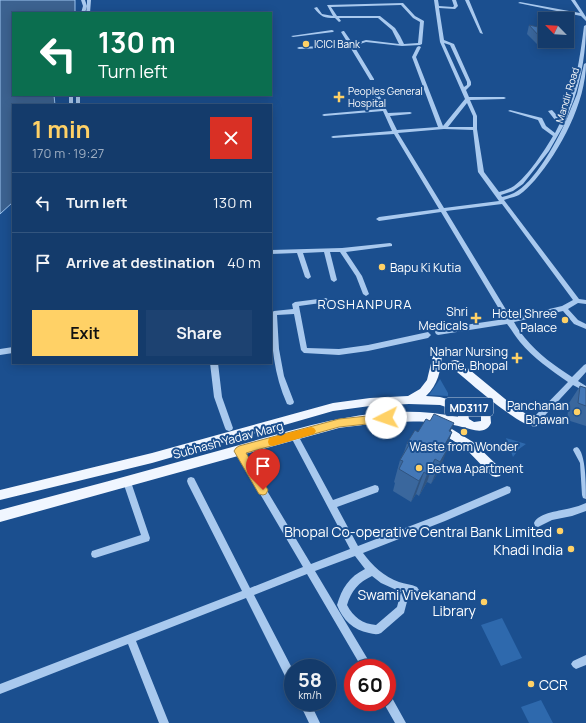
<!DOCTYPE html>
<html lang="en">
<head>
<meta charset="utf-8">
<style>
	:root { --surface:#143b6b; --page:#1d4271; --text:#f1f3f6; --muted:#9dadc1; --line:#33557e; --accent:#ffd166 }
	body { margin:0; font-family:Manrope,sans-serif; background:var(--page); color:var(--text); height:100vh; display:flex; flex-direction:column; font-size:15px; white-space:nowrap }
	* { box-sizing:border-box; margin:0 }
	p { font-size:13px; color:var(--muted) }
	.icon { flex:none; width:22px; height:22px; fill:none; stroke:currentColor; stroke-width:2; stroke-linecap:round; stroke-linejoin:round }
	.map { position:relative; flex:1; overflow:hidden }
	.drawer { position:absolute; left:12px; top:104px; width:260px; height:260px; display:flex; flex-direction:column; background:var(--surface); border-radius:0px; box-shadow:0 2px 10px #0003,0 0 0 1px var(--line) }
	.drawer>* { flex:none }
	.banner { position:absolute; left:12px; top:12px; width:260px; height:84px; border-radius:0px; box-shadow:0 2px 10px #0003,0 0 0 1px var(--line); background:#0b6e4f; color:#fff; overflow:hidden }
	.needle { width:26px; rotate:295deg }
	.tools { position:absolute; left:538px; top:12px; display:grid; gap:8px }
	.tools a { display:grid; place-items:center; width:36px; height:36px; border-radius:0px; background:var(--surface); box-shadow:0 2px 10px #0003,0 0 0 1px var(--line); font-size:20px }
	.speed { position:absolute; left:284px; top:659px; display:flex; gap:8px; font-size:20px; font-weight:700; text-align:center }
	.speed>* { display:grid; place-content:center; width:52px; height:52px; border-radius:50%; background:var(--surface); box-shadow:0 2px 10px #0003,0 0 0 1px var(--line); line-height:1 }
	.speed small { font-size:10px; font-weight:400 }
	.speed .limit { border:6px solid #d22; background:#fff; color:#111 }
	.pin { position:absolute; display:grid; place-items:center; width:34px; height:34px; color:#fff; margin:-41px -17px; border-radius:50% 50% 50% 0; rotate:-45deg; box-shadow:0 0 4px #0007 }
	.pin .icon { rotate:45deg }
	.me { position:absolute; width:44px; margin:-22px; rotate:266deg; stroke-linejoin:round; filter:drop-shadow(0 0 3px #0008) }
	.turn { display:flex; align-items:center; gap:14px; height:84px; padding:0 20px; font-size:18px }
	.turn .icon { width:52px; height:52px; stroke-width:2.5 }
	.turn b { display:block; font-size:28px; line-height:34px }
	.round { display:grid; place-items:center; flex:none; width:42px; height:42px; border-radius:0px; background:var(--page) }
	.head { display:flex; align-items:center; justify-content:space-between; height:68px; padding:0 20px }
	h1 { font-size:24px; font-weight:700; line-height:30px; color:var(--accent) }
	.cta { display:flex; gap:8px; margin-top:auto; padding:8px 20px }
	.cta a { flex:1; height:46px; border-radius:0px; background:var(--accent); color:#111; font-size:16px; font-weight:700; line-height:46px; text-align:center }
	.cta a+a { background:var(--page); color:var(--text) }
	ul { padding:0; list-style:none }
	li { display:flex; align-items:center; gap:12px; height:60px; padding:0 20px; border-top:1px solid var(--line) }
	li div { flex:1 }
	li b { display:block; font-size:15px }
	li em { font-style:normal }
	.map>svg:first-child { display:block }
</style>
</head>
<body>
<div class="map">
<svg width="586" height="723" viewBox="0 0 586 723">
	<rect width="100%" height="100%" fill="#1b4f8f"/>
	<path fill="#2e69ad" d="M440,379L448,393V396L429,395Z
		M506,438L526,444L519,449L513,457Z
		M502,618L522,658L501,666L481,625Z
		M541,700L553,723H529L521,707Z"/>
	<path fill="#3c6290" stroke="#9cc4f0" d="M0,0H75V13H13V95H54L55,105H13V202L0,214Z"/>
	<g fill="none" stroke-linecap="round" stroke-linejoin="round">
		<path fill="#a9c9ee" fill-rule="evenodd" d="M81,0H85L87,6V0H91L90,13H86L87,6L85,13H81L83,6Z
			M434,0H438L439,6L453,7L454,6L452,0H456L458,6L455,9L439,8L444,40L454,44L471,82V85L466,90L469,97H504L506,98L504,99L470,100L477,116V129L484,172L499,192C504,191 509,189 514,186C527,177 545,150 553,136L542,128L538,120L508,111L510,110L542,118L546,126L555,133L560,123L555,120L548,111L552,110L561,120C575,91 580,58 584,26L586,25C586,50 582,75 574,99C571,107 567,116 565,123L577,94L584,64L586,63C586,102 560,151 535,180C530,185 525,191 519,195C515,197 509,198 504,200L579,299L586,300V304L578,303L568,309L578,320L586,324V329L574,324L563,311L514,322C517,328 521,333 525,338C538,354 555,366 572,377L584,365L586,364V372L578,381L586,386V392L573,385L536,425L533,426L530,425L529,423L530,421L568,382C551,370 533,358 520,342C515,336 512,330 507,324L438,335L436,334L435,332L436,330L438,329L505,319L441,212L379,221L376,219L379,217L439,209L394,134L333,138L331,137L333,136L392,131L383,111L324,116L322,115L324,114L381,109L372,89L374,88L376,89L388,113L410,112L412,113L410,114L390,116L397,130L438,127L412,57L417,47L419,46L421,47L416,57L443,126L465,99L440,42ZM444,43L450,45L467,82V85L464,87ZM467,103L473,116V127H448ZM565,123C556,143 534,183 514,193C510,195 506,196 502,197L501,195L513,191L523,184L549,151ZM444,129L473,130L478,172L499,201L444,208L398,133ZM502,204L573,300L562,306L511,318L446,211Z
			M465,0H469L483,34L480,33Z
			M571,0H575L586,17V21L581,16L518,3L520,2L580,13Z
			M403,3L415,16L424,21L422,44L420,45L402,46L366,42L354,46L374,79V80H370L350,47L299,49L297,48L299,47L349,45L341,32L343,31H344L353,44L366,40L399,44L392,30L378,18H339L341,21L339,22L335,18C324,18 321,17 314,8L317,7L322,14L333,16L327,5ZM401,5L413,18L420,22L418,43L404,44L400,36L395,28L380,16H337L331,7Z
			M332,30L334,31L333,32L293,37L291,36Z
			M69,95H73V105H69Z
			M76,95H80V105H76Z
			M390,243L392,244V246L346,252L362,276L369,294L366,296L363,294L356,276L340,252H330L337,280L334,282L331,280L324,252L303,253L311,277L308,279L305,277L297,253L271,254V250L342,248Z
			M326,298L329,300L328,302L299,306L307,348L339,349L368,345L428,332L431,335L428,338L368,351L339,355L304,353L301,350L294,314L277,315L279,349L284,376L294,402L293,404L290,405L287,404C274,375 271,344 271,313L274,311L293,309L292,304L295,302Z
			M13,347V353L0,355V349Z
			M210,363H218L222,397L233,428L232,430L229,431L226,430L225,428L214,397Z
			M297,438L300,439L333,500L375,485L378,486L379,489L378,492L337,507L358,546L439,515L507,486L510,487L511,490L510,493L445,521L363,553C372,565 384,577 399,582C405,584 411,584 417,587L419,590L417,593L414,595L409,594L404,613L381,633C377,635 373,634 369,633C353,630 343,620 337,605C342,588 349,577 365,569L355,556L315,571L373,668H362L307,574L254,595L293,670V685L289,684L246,598L136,641L169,723H159L128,644L0,694V684L242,591L188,484L187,481L188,478L191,477L194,478L250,588L303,567L236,453L235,451L236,449L239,448L242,449L311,564L350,549L293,441L294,439ZM372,576L381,583L401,592L397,607L376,625C363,624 353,617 347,605C351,591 359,582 372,576Z
			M577,447C586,452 586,486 586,499L583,498L582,495L580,463L573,450L574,448Z
			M127,478L130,479L131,482L150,538L149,541L95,558L92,557L91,554L92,551L141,535L123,482L124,479Z
			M586,503V511L572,516L552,520L538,527L535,526L534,523C539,512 561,511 571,508C576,507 581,505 586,503Z
			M586,655V665L576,669L573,667L571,664L573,661Z
			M387,695L391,696L406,723H395L383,702H387Z
			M299,702H310L320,723H309Z"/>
		<path fill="#f0f6ff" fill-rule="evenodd" d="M437,350L440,351L442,354C441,370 438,385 426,396L440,397L465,404C474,400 482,405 490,411L491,423C485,436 472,429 462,427C456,425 449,424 442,423L473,442L500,468L502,472L500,476L496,477L492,476L465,448L436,430L435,427L436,424L439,423C406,419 372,424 339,428L0,522V510C71,491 143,472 214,452C292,431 376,399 458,417V411L440,405L409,404L370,406L333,411L152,463L0,500V490L152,453L333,403L370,398L408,396L420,389L427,380L434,351ZM471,412H476L481,416V421L474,422L469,419L468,414Z
			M455,360L459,361L516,408L537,420L538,423L537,426C523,431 465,378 451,367L450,364L451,361Z"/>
	</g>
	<path fill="#3a679d" d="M529,25L538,27L545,25V41L543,45L537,44L527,34Z
		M580,386L586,388V426L567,420L569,403Z
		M430,421L454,423L450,431L452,432L439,471L431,484L427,482L419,496L416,494L411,502L393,491L395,483L394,482L400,460L404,452L407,443Z"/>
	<path fill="#305480" d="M545,38V41H547L543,45Z
		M454,423L446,443L452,432L443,456L442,451L449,431Z
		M448,448L439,471L431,484L440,462Z
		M435,459L427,482L419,496L427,474Z
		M424,472L416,494L411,502L419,481Z"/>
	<path fill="#4478b7" stroke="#305480" d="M529,25L538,27L545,25V36H539Z
		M580,386L586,388V406L578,403Z
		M434,414L454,423L449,431L452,432L444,446L448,448L440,462L435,459L427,474L424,472L419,481L399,469L403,461L400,460L409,445L407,443L415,430L418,432L426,419L430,421Z"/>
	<path fill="#ffd166" stroke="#a68842" d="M386,414L390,415L391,418L390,421L386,422L339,427L246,453L268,490L266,494L263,495L259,494L234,451L236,448L239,446L339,419Z"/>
	<path fill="#f59e0b" d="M311,427L314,428L316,431L314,434L273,446L269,445L268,442L269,438L273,437Z"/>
	<g fill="#ffd166" stroke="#1b4f8f" stroke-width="1.5">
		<circle cx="306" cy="44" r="4"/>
		<path d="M337 91h4v4h4v4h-4v4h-4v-4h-4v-4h4z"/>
		<circle cx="382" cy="267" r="4"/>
		<path d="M474 312h4v4h4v4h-4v4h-4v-4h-4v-4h4z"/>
		<circle cx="565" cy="320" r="4"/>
		<path d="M515 352h4v4h4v4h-4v4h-4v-4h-4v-4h4z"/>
		<circle cx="577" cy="412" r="4"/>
		<circle cx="464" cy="432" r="4"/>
		<circle cx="419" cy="468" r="4"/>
		<circle cx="560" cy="531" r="4"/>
		<circle cx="571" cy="549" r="4"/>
		<circle cx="484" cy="602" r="4"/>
		<circle cx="531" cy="684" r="4"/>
	</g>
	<g text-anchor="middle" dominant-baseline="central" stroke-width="4" stroke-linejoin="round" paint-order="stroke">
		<g font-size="10" fill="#fff" stroke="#1b4f8f" text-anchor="start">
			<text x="314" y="44">ICICI Bank</text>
			<text x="348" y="91">Peoples General<tspan x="348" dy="12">Hospital</tspan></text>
		</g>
		<g font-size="10" fill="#fff" stroke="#1b4f8f">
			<text transform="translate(567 95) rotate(-73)">Mandir Road</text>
		</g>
		<rect fill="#1b4f8f" stroke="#bbcadd" stroke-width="1" x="445" y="398" width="48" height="18" rx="3"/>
		<g font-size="11" font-weight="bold" fill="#fff">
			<text x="469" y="407">MD3117</text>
		</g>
		<g font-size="12" fill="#fff" stroke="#1b4f8f" text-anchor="end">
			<text x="390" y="267" text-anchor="start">Bapu Ki Kutia</text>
			<text x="468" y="311">Shri<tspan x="468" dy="14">Medicals</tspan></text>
			<text x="557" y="313">Hotel Shree<tspan x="557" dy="14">Palace</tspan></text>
			<text x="508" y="351">Nahar Nursing<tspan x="508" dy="14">Home, Bhopal</tspan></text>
			<text x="569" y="405">Panchanan<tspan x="569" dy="14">Bhawan</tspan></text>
			<text x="464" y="446" text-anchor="middle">Waste from Wonder</text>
			<text x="427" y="468" text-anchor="start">Betwa Apartment</text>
		</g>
		<g font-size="12" fill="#fff" stroke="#1b4f8f">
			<text transform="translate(228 440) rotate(-15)">Subhash Yadav Marg</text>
		</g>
		<g font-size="13" letter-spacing="1" fill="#fff" stroke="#1b4f8f">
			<text x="365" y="304">ROSHANPURA</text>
		</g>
		<g font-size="14" fill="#fff" stroke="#1b4f8f" text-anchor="end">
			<text x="552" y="531">Bhopal Co-operative Central Bank Limited</text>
			<text x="563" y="549">Khadi India</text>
			<text x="476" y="594">Swami Vivekanand<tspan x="476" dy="16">Library</tspan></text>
			<text x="539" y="684" text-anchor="start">CCR</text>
		</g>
	</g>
</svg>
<div class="tools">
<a><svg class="needle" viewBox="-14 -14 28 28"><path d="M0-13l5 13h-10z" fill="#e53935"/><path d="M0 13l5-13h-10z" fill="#9dadc1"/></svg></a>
</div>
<div class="speed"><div>58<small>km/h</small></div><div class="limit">60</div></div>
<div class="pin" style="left:263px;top:490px;background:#d93025"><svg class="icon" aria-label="arrive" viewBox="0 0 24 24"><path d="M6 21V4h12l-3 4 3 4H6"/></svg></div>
<svg class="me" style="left:386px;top:418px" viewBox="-20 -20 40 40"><circle r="19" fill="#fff"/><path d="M0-13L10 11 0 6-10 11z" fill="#ffd166"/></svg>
<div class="banner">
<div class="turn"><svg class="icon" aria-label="left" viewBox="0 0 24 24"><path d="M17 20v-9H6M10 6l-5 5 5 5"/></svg><div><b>130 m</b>Turn left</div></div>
</div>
<section class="drawer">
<div class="head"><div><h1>1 min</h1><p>170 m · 19:27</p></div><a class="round" style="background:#d93025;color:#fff"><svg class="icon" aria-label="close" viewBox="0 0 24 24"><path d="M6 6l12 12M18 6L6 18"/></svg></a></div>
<ul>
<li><svg class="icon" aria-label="left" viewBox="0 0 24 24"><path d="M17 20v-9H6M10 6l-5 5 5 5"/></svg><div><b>Turn left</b></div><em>130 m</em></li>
<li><svg class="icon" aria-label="arrive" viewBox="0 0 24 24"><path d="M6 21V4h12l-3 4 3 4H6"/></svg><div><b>Arrive at destination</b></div><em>40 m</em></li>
</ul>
<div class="cta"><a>Exit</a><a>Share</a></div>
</section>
</div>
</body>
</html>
